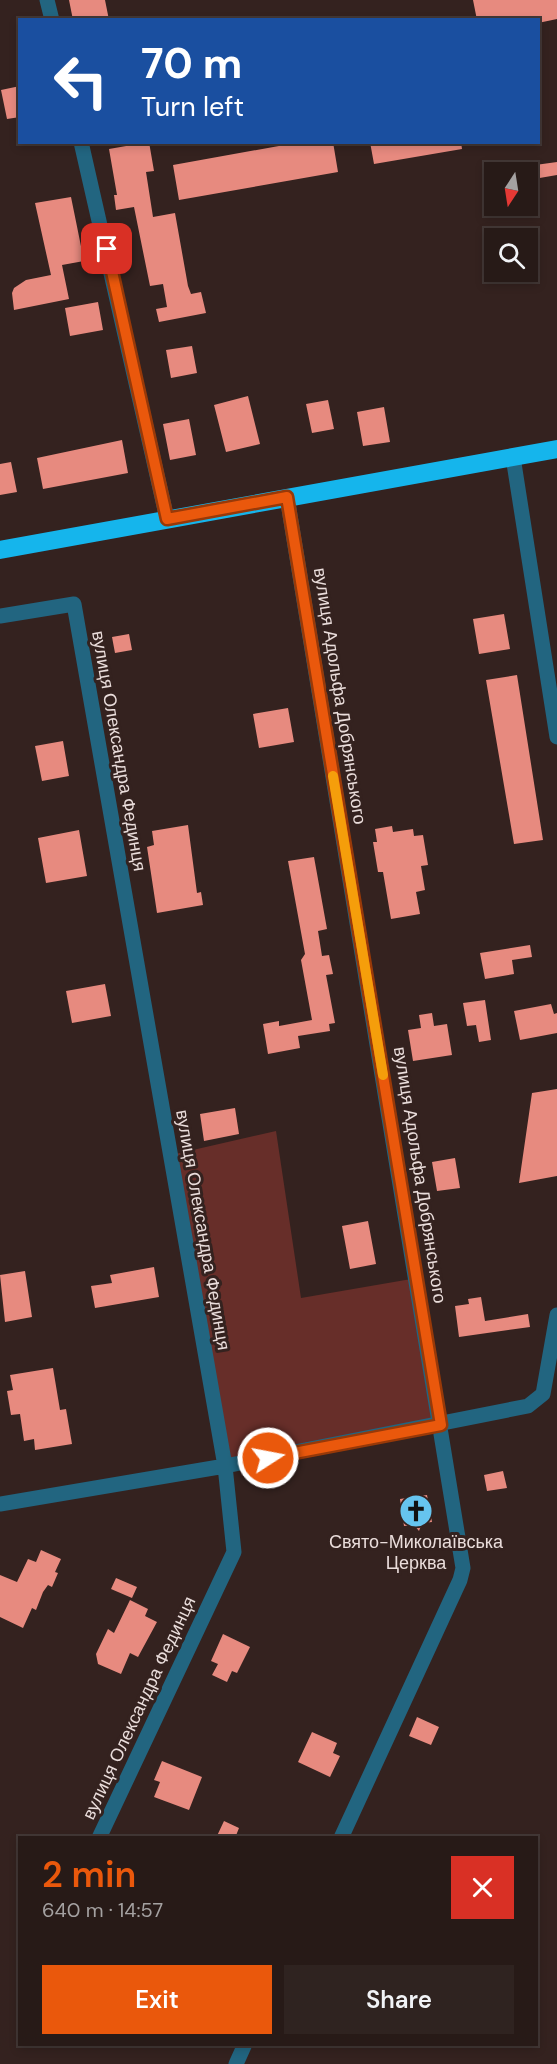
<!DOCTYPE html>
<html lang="en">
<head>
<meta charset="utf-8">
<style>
	:root { --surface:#271a17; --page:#2f2320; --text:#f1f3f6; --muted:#a4a1a1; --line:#433836; --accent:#ea580c }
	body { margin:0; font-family:"DM Sans",sans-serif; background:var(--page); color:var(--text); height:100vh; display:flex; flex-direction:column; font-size:22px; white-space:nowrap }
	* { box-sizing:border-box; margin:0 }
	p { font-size:20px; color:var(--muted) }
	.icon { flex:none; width:33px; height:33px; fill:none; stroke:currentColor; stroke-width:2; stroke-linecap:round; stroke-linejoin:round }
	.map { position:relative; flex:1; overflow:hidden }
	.sheet { position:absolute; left:18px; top:1836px; width:520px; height:210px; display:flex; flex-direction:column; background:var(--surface); border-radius:0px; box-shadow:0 3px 9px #0003,0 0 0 2px var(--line) }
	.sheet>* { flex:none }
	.hud { position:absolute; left:18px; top:18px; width:522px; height:126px; border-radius:0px; box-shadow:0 3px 9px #0003,0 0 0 2px var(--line); background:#1a4fa0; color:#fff; overflow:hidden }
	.needle { width:39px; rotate:192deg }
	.tools { position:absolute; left:484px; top:162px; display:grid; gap:12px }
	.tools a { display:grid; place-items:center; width:54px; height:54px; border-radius:0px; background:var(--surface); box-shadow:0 3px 9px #0003,0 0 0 2px var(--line); font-size:30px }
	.pin { position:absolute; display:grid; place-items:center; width:51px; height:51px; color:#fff; margin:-26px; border-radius:12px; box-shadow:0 3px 9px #0006 }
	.me { position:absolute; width:66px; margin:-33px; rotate:79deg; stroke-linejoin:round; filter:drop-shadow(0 0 4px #0008) }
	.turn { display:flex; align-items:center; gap:21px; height:126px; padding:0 24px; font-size:27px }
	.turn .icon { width:78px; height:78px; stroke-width:2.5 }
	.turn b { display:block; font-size:42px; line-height:51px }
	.round { display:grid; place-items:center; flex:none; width:63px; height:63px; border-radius:0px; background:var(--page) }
	.overview { display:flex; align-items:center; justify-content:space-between; height:102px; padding:0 24px }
	h1 { font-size:36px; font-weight:600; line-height:45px; color:var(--accent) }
	.primary-button { display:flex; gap:12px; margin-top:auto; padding:12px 24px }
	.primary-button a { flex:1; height:69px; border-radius:0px; background:var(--accent); color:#fff; font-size:24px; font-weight:600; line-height:69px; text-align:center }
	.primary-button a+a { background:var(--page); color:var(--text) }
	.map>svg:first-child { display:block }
</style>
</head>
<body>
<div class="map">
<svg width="557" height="2064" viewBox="0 0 557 2064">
	<rect width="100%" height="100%" fill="#34221f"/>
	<path fill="#672e29" d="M276,1131L301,1298L417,1278L441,1425L225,1466L171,1155Z"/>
	<path fill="#e78a7f" d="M69,0H105L109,20H73Z
		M473,0H557V19L538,23V20H477Z
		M20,86V117L7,119L1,90Z
		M149,142L154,171L146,172L153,217L175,213L188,286L191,294L201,292L206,313L159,322L156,309L167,307L163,284L150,286L134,207L116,210L114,195H117L109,149Z
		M301,142H333L338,172L179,200L173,165Z
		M370,142H461L462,149L374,164Z
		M557,162V175L528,180V166Z
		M71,197L84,261L62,265L69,299L14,310L12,293L14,288L26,280L51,275L35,203Z
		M98,302L103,330L70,336L65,308Z
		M192,346L197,373L171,378L166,350Z
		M248,396L260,444L226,452L214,405Z
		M328,400L334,429L312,433L306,404Z
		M384,407L390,442L363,446L357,412Z
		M189,419L196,455L170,460L163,424Z
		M122,440L128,473L43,489L37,458Z
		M11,462L17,492L0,495V464Z
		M504,614L510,649L479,654L473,619Z
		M129,634L132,650L115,653L112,637Z
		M517,675L543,840L514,844L486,680Z
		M288,708L294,742L259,748L253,714Z
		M63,741L69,776L42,781L35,746Z
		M188,825L197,893L201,892L203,905L157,913L147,847L154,845L152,831Z
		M392,826L393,832L413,829L414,836L423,835L428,865L421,866L425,890L416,892L420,914L391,919L383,872H378L373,842H377L375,829Z
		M79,830L87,876L46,883L38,838Z
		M314,857L327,929L318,931L322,956L329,955L333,974L326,975L335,1023L329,1024L330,1031L298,1036L300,1048L268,1054L263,1024L279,1021V1026L312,1020L301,960L305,954L288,861Z
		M530,945L532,957L512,960L514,974L485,979L480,953Z
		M105,984L111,1016L72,1023L66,991Z
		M485,1000L491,1040L479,1042L476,1025L467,1026L463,1003Z
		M551,1004L554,1014L557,1013V1033L520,1040L514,1011Z
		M432,1013L434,1026L447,1024L452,1055L413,1061L408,1030L421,1028L419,1015Z
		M557,1089V1176L519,1183L532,1093Z
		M235,1108L239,1134L204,1141L200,1114Z
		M455,1158L460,1188L437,1191L432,1162Z
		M368,1221L376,1264L350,1269L342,1226Z
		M154,1267L159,1297L95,1308L91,1286L112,1283L110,1275Z
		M25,1271L32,1317L5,1322L0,1275Z
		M481,1297L485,1321L528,1314L530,1327L459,1337L455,1306L469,1304L468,1299Z
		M53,1368L60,1410L66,1409L72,1444L35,1450L34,1439L24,1441L20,1414L11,1415L7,1391L13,1390L10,1375Z
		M503,1471L507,1488L487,1491L484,1475Z
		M427,1495L432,1522L422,1523L419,1531L414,1525L404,1526L400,1499Z
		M41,1550L61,1559L55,1572L58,1573L52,1587L48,1585L43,1592L36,1610L32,1608L23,1628L0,1617V1575L17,1582L28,1559L36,1562Z
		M116,1578L137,1587L132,1598L111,1589Z
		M130,1600L148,1609L145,1616L157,1622L138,1657L130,1653L121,1674L98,1664L96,1654L108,1629L114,1633Z
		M223,1634L250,1647L237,1673L232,1671L227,1682L212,1675L218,1664L211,1661Z
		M417,1717L439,1727L431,1745L409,1736Z
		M312,1732L337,1743L333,1753L340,1756L330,1777L298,1762Z
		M162,1761L202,1777L189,1810L154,1797L160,1782L154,1780Z
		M224,1821L239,1828L235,1838H216Z"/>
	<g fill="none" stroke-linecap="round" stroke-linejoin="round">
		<path stroke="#226580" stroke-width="15" d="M47,0L52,20
			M81,142L167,519
			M513,457L557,737
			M287,497L463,1568L460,1580L341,1838
			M0,616L74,604L225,1466L234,1552L99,1838
			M0,1504L225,1466L528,1406L543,1394L557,1315
			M236,2064L245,2044"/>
		<path stroke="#15b5ec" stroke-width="18" d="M0,550L557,449"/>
	</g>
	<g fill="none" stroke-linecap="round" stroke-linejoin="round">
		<defs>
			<path id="route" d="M107,249L167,519L287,497L441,1425L268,1458"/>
		</defs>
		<use href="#route" stroke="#983908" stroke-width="15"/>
		<use href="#route" stroke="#ea580c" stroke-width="10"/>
		<path stroke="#f59e0b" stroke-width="10" d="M333,776L383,1075"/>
	</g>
	<defs>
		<symbol id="church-disc" viewBox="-11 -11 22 22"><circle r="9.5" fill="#66c4ef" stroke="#34221f"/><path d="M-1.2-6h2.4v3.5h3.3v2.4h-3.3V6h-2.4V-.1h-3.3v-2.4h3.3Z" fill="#111"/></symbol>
	</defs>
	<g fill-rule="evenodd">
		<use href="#church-disc" x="397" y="1492" width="38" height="38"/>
	</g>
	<g text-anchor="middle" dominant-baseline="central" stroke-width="6" stroke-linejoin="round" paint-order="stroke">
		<g font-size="18" fill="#eadddb" stroke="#34221f">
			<text transform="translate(340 696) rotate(81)">вулиця Адольфа Добрянського</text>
			<text transform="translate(119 751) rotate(80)">вулиця Олександра Фединця</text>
			<text transform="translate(420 1175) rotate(81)">вулиця Адольфа Добрянського</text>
			<text transform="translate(203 1230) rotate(80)">вулиця Олександра Фединця</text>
			<text transform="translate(139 1708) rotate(-65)">вулиця Олександра Фединця</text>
		</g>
		<g font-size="18" fill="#eadddb" stroke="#34221f">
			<text x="416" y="1542">Свято-Миколаївська<tspan x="416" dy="21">Церква</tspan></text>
		</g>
	</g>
</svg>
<div class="tools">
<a><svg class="needle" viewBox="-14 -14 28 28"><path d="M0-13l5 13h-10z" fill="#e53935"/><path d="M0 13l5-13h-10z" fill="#a4a1a1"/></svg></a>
<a><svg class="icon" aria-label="search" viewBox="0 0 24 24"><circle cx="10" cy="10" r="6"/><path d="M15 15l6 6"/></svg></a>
</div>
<div class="pin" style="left:107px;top:249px;background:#d93025"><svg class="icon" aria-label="arrive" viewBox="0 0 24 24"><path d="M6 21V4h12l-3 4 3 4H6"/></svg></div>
<svg class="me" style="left:268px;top:1458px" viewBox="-20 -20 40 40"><circle r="17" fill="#ea580c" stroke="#fff" stroke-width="3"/><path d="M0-11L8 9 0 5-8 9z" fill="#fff"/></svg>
<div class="hud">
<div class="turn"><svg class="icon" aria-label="left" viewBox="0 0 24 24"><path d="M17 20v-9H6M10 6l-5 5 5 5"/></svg><div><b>70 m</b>Turn left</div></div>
</div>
<section class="sheet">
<div class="overview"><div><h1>2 min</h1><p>640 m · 14:57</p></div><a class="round" style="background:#d93025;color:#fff"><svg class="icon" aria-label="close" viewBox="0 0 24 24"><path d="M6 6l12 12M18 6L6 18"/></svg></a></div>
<div class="primary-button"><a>Exit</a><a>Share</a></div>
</section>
</div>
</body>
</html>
